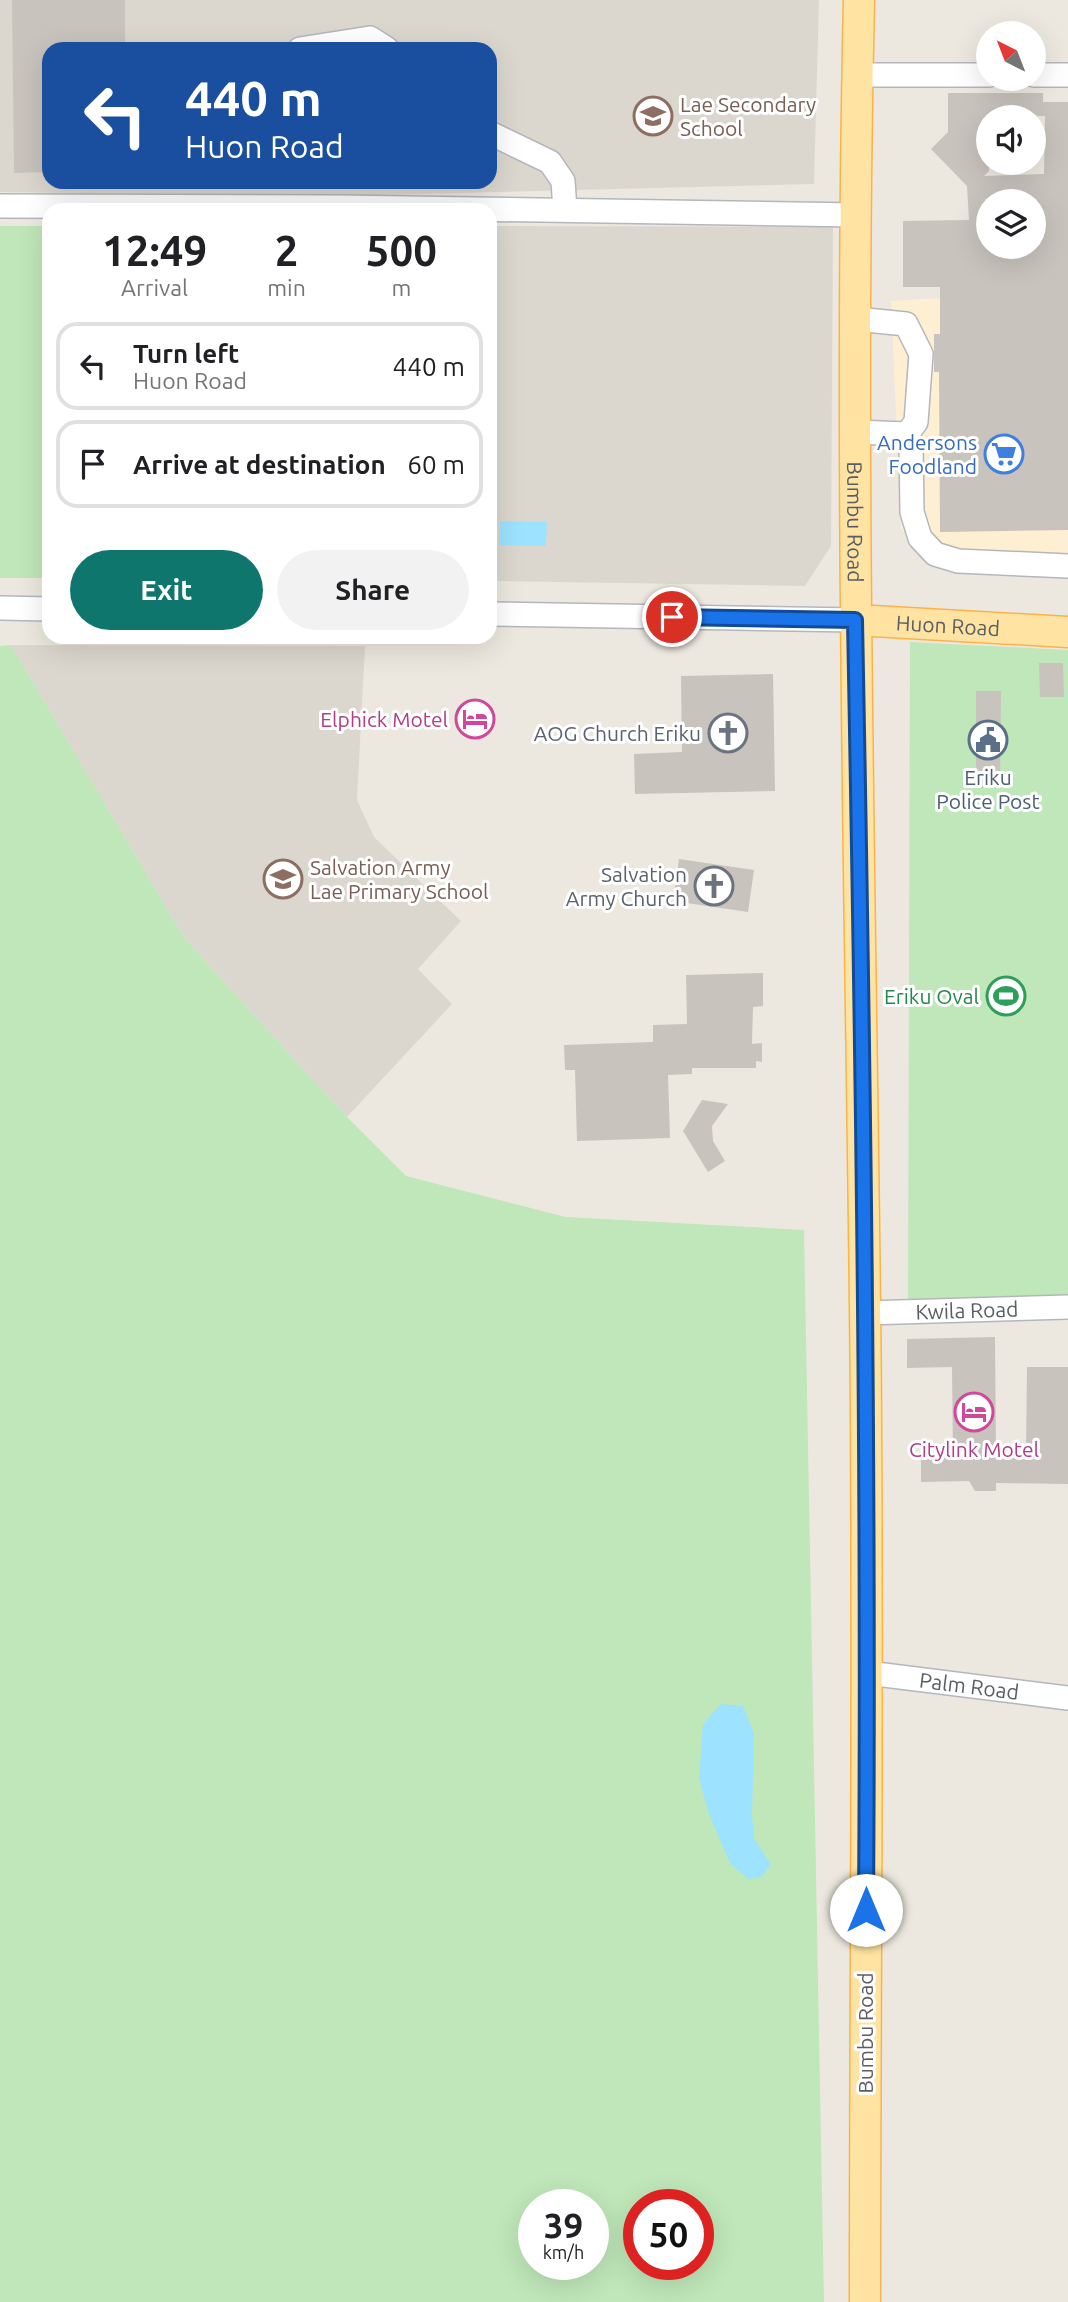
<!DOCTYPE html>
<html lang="en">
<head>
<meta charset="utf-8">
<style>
	:root { --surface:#fff; --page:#f2f2f2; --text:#202124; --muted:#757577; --line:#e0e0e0; --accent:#0f766e }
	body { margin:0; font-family:Ubuntu,sans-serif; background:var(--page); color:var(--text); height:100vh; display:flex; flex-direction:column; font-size:26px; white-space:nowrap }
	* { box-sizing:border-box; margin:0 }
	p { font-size:23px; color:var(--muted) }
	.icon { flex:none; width:38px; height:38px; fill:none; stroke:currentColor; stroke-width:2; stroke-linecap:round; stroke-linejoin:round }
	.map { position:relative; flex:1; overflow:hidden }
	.panel { position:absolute; left:42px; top:203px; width:455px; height:441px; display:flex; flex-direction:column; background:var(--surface); border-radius:21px; box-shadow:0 7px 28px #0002 }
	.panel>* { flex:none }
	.guide { position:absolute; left:42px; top:42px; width:455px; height:147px; border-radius:21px; box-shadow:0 7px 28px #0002; background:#1a4fa0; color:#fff; overflow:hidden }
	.needle { width:46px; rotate:318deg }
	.tools { position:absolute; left:976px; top:21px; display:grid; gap:14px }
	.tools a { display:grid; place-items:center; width:70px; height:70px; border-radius:50%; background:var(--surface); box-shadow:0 7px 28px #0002; font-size:35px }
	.speed { position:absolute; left:518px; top:2189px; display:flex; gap:14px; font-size:35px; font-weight:700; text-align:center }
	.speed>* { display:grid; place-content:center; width:91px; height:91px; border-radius:50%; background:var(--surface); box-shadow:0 7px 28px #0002; line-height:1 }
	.speed small { font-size:18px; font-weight:400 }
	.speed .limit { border:10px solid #d22; background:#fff; color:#111 }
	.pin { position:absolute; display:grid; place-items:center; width:60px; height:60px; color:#fff; margin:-30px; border:4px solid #fff; border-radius:50%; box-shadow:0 2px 7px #0007 }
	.me { position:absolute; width:77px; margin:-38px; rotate:0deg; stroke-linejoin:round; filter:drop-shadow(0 0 5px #0008) }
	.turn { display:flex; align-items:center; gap:24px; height:147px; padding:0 28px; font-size:32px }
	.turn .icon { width:91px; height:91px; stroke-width:2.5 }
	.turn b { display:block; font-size:49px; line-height:60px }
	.eta { display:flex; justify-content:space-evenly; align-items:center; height:119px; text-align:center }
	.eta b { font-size:42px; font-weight:700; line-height:49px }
	.button { display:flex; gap:14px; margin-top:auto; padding:14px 28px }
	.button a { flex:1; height:80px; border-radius:42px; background:var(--accent); color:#fff; font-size:28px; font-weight:700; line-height:80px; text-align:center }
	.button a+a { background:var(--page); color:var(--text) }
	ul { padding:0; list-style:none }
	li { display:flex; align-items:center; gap:21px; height:88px; margin:0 14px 10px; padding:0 14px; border:4px solid var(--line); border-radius:21px }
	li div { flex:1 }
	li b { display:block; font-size:26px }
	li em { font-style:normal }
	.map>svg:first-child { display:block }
</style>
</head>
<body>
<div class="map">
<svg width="1068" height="2302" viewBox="0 0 1068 2302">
	<rect width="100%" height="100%" fill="#ede8df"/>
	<path fill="#ffefd2" d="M1068,298V574L930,566L901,528L891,301L925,299Z"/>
	<path fill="#dcd7ce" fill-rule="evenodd" d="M0,0H819L814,184L339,196L0,192ZM49,49H490V182H49Z
		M490,226L833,227L831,546L805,586L490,581Z
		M11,645L365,646L357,800L374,837L461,921L418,969L452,1004L347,1117L185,939Z"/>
	<path fill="#bfe7b9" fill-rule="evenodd" d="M0,226H49V578H0Z
		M910,642L1068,650V1312L908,1308Z
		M11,645L185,939L347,1117L406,1176L566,1217L804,1230L824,2302H0V646ZM534,2205H593V2264H534ZM639,2205H698V2264H639Z"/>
	<path fill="#9de2ff" d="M500,521L547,522L546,546L499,545Z
		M721,1704L743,1706L754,1734L752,1814L754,1838L771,1865L761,1877L748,1879L730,1863L709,1814L699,1778L703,1724Z"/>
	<path fill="#c8c3bc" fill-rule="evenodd" d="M12,0H125V49H49V172L14,173Z
		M948,93H1043V102H1068V530L940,532L939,372H934V334H940V287H903V221L969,220L967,186L931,149L948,132ZM1045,116L1044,174L984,176L989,171V150L982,143L983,118ZM989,201H1034V247H989Z
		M1039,663H1063L1064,697H1040Z
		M773,674L775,791L635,794L634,754L682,752L681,676Z
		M976,691H1001L1000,788H976Z
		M679,859L754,870L748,912L673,901Z
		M763,973V1006L753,1007L752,1044L762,1043V1062L756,1061V1068H692V1074L668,1075L670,1138L577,1141L575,1070H565L564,1045L653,1042V1025L687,1024L686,975Z
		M702,1100L728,1104L712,1126L713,1141L725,1161L708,1172L683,1131Z
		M995,1337L996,1454L1026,1455L1027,1367H1068V1484L996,1483V1491H975L969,1481L921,1482V1458L953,1457L952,1367L907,1368V1339Z"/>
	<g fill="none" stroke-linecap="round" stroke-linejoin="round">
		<defs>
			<g id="minor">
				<path d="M300,49L370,38L387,49"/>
				<path d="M857,75H989"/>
				<path d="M1034,75H1068"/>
				<path d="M490,133L550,162L563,181L565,210"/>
				<path d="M0,206L340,207L858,215"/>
				<path d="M856,319L906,324L921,354L916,422L907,434"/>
				<path d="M855,432L907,434L911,443L912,512L920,538L935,554L958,561L1068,566"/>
				<path d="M0,608L49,609"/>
				<path d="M490,614L855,620"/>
				<path id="s1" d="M865,1313L1068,1307"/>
				<path id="s2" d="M868,1673L1068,1698"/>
			</g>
			<g id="major">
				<path id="s3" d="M859,0C849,436 860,871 865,1307C869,1639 865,1970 865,2302"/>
				<path id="s4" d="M855,620L1068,632"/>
			</g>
		</defs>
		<use href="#minor" stroke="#b3b7bc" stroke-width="26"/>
		<use href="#major" stroke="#fcb249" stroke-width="33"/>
		<use href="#minor" stroke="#fff" stroke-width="23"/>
		<use href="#major" stroke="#ffe3a2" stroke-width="30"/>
	</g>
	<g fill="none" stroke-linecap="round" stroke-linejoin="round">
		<defs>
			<path id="route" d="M672,617L855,620C863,1050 869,1480 866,1910"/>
		</defs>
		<use href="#route" stroke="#114b97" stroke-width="18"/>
		<use href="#route" stroke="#1a73e8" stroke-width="12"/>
	</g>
	<defs>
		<symbol id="school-ring" viewBox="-11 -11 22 22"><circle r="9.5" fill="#fff" stroke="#8d6e63" stroke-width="1.5"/><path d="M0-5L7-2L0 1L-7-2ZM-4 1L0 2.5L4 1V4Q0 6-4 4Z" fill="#8d6e63"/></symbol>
		<symbol id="supermarket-ring" viewBox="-11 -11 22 22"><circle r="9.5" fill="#fff" stroke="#3f7fe0" stroke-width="1.5"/><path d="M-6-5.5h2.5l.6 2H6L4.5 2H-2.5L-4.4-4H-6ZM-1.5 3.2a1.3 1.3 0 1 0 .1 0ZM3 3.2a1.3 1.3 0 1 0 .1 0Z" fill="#3f7fe0"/></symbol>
		<symbol id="hotel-ring" viewBox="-11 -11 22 22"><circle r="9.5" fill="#fff" stroke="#d1479c" stroke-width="1.5"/><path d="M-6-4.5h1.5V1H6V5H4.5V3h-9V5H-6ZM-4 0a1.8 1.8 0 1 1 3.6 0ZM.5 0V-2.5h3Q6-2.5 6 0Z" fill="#d1479c"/></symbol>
		<symbol id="church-ring" viewBox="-11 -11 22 22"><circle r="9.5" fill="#fff" stroke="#6b7280" stroke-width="1.5"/><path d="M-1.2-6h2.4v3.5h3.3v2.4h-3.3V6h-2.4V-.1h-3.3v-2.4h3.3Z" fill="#6b7280"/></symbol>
		<symbol id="civic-ring" viewBox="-11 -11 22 22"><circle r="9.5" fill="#fff" stroke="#5c6f8a" stroke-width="1.5"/><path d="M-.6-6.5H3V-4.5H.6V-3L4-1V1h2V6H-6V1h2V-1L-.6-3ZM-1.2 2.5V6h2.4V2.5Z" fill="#5c6f8a"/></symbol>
		<symbol id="stadium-ring" viewBox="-11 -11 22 22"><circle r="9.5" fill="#fff" stroke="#2e9e5b" stroke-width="1.5"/><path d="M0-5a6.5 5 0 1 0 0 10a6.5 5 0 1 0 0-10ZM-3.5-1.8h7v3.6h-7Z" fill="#2e9e5b"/></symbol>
	</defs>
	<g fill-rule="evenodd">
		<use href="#school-ring" x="631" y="94" width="44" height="44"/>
		<use href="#supermarket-ring" x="982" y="432" width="44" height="44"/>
		<use href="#hotel-ring" x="453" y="697" width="44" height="44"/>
		<use href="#church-ring" x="706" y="711" width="44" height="44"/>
		<use href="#civic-ring" x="966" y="718" width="44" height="44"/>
		<use href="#school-ring" x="261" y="857" width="44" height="44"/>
		<use href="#church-ring" x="692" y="864" width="44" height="44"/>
		<use href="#stadium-ring" x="984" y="974" width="44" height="44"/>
		<use href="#hotel-ring" x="952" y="1390" width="44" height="44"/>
	</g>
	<g text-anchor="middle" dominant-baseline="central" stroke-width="6" stroke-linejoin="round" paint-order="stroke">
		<g font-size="21" fill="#785e54" stroke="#fff" text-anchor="start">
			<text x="680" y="104">Lae Secondary<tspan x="680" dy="24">School</tspan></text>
			<text x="310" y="867">Salvation Army<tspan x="310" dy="24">Lae Primary School</tspan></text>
		</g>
		<g font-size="21" fill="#366cbe" stroke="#fff" text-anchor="end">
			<text x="977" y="442">Andersons<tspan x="977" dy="24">Foodland</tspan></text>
		</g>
		<g font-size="21" fill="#585e62" stroke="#fff">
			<text stroke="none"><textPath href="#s3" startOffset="522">Bumbu Road</textPath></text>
			<text stroke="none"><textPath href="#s4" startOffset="93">Huon Road</textPath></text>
			<text stroke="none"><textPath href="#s1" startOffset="102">Kwila Road</textPath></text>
			<text stroke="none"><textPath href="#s2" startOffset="102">Palm Road</textPath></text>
			<text transform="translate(865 2033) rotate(-90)">Bumbu Road</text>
		</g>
		<g font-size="21" fill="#b23c85" stroke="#fff" text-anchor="end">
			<text x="448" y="719">Elphick Motel</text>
			<text x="974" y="1449" text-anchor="middle">Citylink Motel</text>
		</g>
		<g font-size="21" fill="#5b616d" stroke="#fff" text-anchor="end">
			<text x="701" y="733">AOG Church Eriku</text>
			<text x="687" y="874">Salvation<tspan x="687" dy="24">Army Church</tspan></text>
		</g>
		<g font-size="21" fill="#4e5e75" stroke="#fff">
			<text x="988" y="777">Eriku<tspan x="988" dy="24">Police Post</tspan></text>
		</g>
		<g font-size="21" fill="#27864d" stroke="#fff" text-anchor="end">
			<text x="979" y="996">Eriku Oval</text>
		</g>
	</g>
</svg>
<div class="tools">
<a><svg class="needle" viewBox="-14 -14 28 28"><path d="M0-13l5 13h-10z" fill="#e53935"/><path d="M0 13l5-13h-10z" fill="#757577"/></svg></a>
<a><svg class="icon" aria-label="sound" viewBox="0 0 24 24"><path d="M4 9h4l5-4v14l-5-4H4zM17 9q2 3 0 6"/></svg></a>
<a><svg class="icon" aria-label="layers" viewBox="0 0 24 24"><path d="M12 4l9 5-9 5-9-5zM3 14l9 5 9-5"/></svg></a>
</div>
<div class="speed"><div>39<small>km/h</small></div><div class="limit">50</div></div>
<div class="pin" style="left:672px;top:617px;background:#d93025"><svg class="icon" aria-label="arrive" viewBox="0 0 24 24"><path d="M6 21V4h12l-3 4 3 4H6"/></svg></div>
<svg class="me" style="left:866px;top:1910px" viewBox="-20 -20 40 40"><circle r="19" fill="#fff"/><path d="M0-13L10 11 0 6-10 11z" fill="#1a73e8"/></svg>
<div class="guide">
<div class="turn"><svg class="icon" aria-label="left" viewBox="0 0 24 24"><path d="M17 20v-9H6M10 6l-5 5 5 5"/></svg><div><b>440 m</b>Huon Road</div></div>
</div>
<section class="panel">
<div class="eta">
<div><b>12:49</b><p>Arrival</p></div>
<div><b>2</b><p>min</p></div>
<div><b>500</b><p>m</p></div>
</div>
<ul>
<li><svg class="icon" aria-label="left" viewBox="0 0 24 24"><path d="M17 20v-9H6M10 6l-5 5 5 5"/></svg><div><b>Turn left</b><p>Huon Road</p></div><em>440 m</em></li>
<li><svg class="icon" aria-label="arrive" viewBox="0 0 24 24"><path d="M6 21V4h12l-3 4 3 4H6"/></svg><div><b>Arrive at destination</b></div><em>60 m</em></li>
</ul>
<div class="button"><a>Exit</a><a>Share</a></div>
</section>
</div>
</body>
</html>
